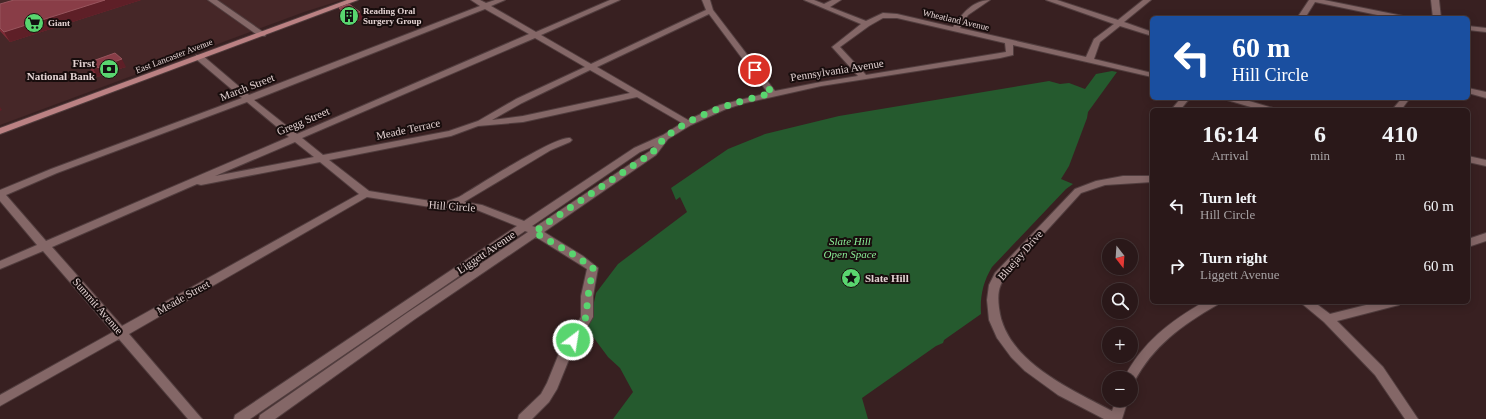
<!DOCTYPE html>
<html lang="en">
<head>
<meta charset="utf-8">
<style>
	:root { --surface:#2a1819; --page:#362526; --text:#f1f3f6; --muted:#a5a0a2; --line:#463738 }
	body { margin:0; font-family:"Times New Roman",serif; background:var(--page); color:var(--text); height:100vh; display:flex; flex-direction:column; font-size:15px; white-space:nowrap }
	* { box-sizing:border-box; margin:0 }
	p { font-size:13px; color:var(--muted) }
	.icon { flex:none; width:22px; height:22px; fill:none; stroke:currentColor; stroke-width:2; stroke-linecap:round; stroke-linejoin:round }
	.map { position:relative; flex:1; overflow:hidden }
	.side { position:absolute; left:1150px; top:108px; width:320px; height:196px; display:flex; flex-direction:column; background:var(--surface); border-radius:6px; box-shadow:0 2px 10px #0003,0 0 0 1px var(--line) }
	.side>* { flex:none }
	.hud { position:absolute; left:1150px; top:16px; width:320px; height:84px; border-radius:6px; box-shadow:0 2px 10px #0003,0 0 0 1px var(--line); background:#1a4fa0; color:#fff; overflow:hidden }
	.needle { width:26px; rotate:163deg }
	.controls { position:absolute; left:1102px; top:239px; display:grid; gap:8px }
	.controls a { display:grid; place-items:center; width:36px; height:36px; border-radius:50%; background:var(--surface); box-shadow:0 2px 10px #0003,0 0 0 1px var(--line); font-size:20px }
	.pin { position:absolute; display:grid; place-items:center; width:34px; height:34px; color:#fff; margin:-17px; border:2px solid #fff; border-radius:50%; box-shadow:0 1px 4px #0007 }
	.me { position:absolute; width:44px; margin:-22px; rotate:31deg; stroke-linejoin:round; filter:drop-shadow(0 0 3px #0008) }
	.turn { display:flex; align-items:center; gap:14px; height:84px; padding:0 16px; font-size:18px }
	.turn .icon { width:52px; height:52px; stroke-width:2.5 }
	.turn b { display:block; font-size:28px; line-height:34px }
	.eta { display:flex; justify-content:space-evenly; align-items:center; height:68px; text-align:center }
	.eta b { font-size:24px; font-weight:700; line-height:28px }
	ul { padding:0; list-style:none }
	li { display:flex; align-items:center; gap:12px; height:60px; padding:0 16px }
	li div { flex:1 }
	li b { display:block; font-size:15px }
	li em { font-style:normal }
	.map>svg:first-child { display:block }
</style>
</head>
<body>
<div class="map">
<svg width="1486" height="419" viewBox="0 0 1486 419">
	<rect width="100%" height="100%" fill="#382021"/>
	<path fill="#462728" d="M0,0H342L304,12L0,125Z"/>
	<path fill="#255a2e" d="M1112,71L1117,72L1088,112L1087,118L1069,166L1061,179L1073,184L1066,189L992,267C983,282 980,296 981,314L944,340L943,343L936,346L862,398L868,419H613L633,392L620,368L608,357L588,330L596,293L618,264L687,212L680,197L676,200L671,188L728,149L765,134L839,116L1049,81L1060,84L1069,83L1085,89L1096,74Z"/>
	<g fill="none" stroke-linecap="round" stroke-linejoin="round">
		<defs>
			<path id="minor" d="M208,0H217L266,34L265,36H259Z
				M471,0H480L486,3L495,0H505L491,6L536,32L610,0H620L541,35L591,64L706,10L702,0H710L713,10L775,91L821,82L858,76L832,47L861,24L804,0H814L824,4L832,0H841L830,7L866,21L883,13L897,14L953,27C962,14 973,0 990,0L968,15L960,28L1086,57L1094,39L1114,24L1046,0H1057L1118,20L1143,0H1151L1124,22L1152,32V36L1120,26L1100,42L1094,59L1152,73V77L1013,45V55L1000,58L821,86L745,103L726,109L691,125L668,139L656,155L544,232L583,256L598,268L593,296V317L572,352L557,389L549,402L532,419H518L519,415L541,394L547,383L560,351L581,317V296L587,269L536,237L415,319L275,419H259L260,415L407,313L528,232L525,231L250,419H234L235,415L517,226L477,210L459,207L443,209L367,197L129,334L202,419H188L119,339L0,406V395L113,332L43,251L0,269V261L37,245L0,201V190L51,169L242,98L196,59V55H202L249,95L480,6ZM485,9L529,34L297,134L254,100ZM709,14L768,93L720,105L688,120L597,67ZM883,18H897L1005,43L1006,52L866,75L840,47L869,26ZM535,38L585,67L516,99L478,121L449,131L323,155L302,138ZM590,70L630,93L523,116L492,120L522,103ZM637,97L682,123L663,135L634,148L524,221L482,205L464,202L551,150L570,142L572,140L570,138C556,135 476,187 459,197L443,203L369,191L329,160L451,136L478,126L523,122ZM247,102L289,137L46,241L6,195L57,173ZM295,142L314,157L215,176ZM654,146L650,151L535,227L532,226L640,152ZM320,162L359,194L122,326L52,247L197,184L201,185Z
				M1309,0H1324L1403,16L1407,18H1392L1315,2L1305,18H1297Z
				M1431,0H1439L1441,18H1433Z
				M1468,26L1486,28V32L1468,30Z
				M1468,88L1486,92V98L1468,93Z
				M1181,98H1190L1180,110H1171Z
				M1226,98H1239L1273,108L1274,110H1261L1227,100Z
				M1402,98H1410L1401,110H1392Z
				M1468,156L1486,160V166L1468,162Z
				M1123,176H1152V182L1105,185L1081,193L1009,272C999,284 997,292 999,308C1005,361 1071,389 1112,411L1116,400H1128L1122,419H1104L1058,395L1025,371L1011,357L997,338L989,320L987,300L989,285L995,273L1075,189L1096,181Z
				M1486,233V241L1468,247V239Z
				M1204,302H1219L1217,305C1182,325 1153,346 1134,382L1131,383V378H1124C1142,343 1170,321 1204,302Z
				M1300,302H1314L1330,314L1378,302H1401L1399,305L1395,306L1337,321L1383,367L1418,419H1405L1375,375L1324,322Z"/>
			<path id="major" d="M347,0H358L0,134V128Z"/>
		</defs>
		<use href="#minor" stroke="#513d3e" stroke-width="2"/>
		<use href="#major" stroke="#513d3e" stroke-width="2"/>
		<use href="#minor" fill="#846767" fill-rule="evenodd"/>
		<use href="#major" fill="#bb8183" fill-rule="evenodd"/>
	</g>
	<path fill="#7f2c37" d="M14,0H141L10,42L0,31V4Z
		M339,8L363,19L353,23L342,15Z
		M87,63L126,67L116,70V72L110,75L104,76L102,75L98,77L91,70Z"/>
	<path fill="#5e1f27" d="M105,0H141L10,42L4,32Z
		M360,12L363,19L353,23L350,16Z
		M122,59L126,67L116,70V72L110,75L104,76L99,68L111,63Z
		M98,67L102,75L98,77L93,69Z
		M0,107L2,110L0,111Z"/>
	<path fill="#893d47" stroke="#97555d" d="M14,0H105L4,32L0,28V4Z
		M349,4L360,12L350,16L339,8Z
		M115,53L122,59L111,63L112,64L106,67L99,68L98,67L93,69L87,63Z"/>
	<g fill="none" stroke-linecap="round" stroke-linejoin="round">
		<path stroke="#59d56f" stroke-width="7" stroke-dasharray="0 12.6" d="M573,340L586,317L588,296L593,268L576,256L534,232L652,153C657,147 661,141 667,136C696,113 737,102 772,93L755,70"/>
	</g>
	<defs>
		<symbol id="building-disc" viewBox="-11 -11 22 22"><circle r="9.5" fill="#59d56f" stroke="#180d0d"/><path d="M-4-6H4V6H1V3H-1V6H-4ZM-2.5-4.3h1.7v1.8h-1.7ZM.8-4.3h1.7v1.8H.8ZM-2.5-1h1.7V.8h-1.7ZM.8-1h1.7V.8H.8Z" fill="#111"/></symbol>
		<symbol id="supermarket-disc" viewBox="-11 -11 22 22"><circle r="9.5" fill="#59d56f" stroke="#180d0d"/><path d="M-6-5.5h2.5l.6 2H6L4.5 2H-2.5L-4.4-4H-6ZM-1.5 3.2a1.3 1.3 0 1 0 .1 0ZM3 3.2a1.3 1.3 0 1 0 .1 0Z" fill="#111"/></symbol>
		<symbol id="bank-disc" viewBox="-11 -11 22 22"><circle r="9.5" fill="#59d56f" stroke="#180d0d"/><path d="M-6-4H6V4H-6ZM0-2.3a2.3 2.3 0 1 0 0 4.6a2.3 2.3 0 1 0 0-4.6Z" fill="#111"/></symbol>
		<symbol id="sight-disc" viewBox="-11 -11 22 22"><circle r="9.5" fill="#59d56f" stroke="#180d0d"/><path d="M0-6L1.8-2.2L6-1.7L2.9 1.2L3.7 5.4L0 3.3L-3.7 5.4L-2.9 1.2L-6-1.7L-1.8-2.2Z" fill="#111"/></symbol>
	</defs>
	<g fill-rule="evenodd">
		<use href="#building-disc" x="338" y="5" width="22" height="22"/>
		<use href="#supermarket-disc" x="23" y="12" width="22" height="22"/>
		<use href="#bank-disc" x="98" y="58" width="22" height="22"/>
		<use href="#sight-disc" x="840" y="267" width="22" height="22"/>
	</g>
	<g text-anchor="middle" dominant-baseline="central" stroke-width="4" stroke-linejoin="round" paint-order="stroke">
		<g font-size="9" font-weight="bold" fill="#e3d2d2" stroke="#180d0d" text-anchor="start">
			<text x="363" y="11">Reading Oral<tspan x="363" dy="10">Surgery Group</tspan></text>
			<text x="48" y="23">Giant</text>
		</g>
		<g font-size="9" fill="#e3d2d2" stroke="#180d0d">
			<text transform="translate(956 20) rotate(13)">Wheatland Avenue</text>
			<text transform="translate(174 56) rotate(-21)">East Lancaster Avenue</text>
		</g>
		<g font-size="11" font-weight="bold" fill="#e3d2d2" stroke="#180d0d" text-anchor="end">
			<text x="95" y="63">First<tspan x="95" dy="13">National Bank</tspan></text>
			<text x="865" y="278" text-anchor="start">Slate Hill</text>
		</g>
		<g font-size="11" fill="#e3d2d2" stroke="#180d0d">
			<text transform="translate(837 70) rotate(-9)">Pennsylvania Avenue</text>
			<text transform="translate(247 87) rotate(-21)">March Street</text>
			<text transform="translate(303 121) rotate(-23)">Gregg Street</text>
			<text transform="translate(408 129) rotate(-12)">Meade Terrace</text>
			<text transform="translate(452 206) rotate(4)">Hill Circle</text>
			<text transform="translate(486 252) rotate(-34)">Liggett Avenue</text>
			<text transform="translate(1020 255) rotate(-49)">Bluejay Drive</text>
			<text transform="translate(183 297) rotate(-29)">Meade Street</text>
			<text transform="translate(98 306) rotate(49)">Summit Avenue</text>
		</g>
		<g font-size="11" font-style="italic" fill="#89ec96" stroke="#180d0d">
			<text x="850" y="241">Slate Hill<tspan x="850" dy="13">Open Space</tspan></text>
		</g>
	</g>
</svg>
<div class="controls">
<a><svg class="needle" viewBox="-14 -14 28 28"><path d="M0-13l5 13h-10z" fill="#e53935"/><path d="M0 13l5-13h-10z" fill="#a5a0a2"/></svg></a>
<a><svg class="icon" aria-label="search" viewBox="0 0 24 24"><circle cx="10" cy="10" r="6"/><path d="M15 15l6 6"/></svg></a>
<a>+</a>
<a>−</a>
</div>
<div class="pin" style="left:755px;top:70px;background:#d93025"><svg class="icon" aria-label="arrive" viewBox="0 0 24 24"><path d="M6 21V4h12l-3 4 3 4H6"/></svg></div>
<svg class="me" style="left:573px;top:340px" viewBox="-20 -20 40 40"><circle r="17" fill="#59d56f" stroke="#fff" stroke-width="3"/><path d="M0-11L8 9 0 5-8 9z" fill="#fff"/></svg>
<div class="hud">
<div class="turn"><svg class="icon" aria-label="left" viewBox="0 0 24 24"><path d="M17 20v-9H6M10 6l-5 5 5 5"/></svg><div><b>60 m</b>Hill Circle</div></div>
</div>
<section class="side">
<div class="eta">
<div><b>16:14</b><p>Arrival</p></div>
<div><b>6</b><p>min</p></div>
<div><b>410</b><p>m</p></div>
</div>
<ul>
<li><svg class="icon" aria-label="left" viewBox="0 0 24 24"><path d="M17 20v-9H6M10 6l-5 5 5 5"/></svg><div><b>Turn left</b><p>Hill Circle</p></div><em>60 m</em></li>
<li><svg class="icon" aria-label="right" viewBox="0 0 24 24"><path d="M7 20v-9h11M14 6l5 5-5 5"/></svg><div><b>Turn right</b><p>Liggett Avenue</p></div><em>60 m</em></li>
</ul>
</section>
</div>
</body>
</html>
